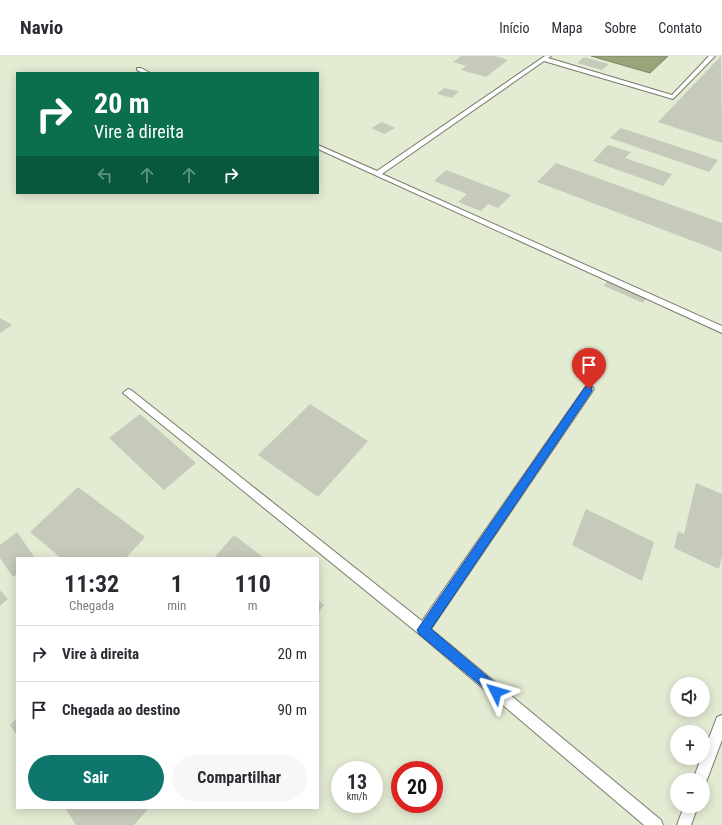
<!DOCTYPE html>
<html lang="pt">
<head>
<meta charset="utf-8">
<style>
	:root { --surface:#fff; --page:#f7f7f7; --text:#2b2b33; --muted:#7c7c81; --line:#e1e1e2; --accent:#0f766e }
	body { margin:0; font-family:"Roboto Condensed",sans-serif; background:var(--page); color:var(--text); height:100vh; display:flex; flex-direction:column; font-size:15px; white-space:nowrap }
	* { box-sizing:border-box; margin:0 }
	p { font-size:13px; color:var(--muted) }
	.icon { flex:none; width:22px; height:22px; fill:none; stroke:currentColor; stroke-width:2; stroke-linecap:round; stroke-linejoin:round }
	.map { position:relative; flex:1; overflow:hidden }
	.sheet { position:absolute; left:16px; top:501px; width:303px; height:252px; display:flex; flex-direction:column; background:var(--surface); border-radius:0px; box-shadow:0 2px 10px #0003 }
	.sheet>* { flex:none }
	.guide { position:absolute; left:16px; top:16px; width:303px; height:122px; border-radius:0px; box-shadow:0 2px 10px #0003; background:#0b6e4f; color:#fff; overflow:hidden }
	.controls { position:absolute; left:670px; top:621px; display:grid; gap:8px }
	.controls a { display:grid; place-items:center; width:40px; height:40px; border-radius:50%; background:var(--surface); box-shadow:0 2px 10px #0003; font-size:20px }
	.speed { position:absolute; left:331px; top:705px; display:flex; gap:8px; font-size:20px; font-weight:700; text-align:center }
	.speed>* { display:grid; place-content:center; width:52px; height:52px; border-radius:50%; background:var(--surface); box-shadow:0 2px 10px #0003; line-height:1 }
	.speed small { font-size:10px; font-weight:400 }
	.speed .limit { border:6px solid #d22; background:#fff; color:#111 }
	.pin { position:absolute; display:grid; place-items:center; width:34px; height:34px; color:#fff; margin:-41px -17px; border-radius:50% 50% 50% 0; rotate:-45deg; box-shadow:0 0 4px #0007 }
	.pin .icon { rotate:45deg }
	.me { position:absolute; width:44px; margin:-22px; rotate:310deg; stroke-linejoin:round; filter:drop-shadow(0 0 3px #0008) }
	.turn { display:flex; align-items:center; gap:14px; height:84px; padding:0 12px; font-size:18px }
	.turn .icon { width:52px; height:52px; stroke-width:2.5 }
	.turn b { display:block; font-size:28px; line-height:34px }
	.lanes { display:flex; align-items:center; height:38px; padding:0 12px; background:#0003; justify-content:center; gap:20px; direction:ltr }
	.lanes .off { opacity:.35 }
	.eta { display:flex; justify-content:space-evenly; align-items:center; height:68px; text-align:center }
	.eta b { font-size:24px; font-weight:700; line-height:28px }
	.action { display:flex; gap:8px; margin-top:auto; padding:8px 12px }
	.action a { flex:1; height:46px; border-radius:24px; background:var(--accent); color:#fff; font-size:16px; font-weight:700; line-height:46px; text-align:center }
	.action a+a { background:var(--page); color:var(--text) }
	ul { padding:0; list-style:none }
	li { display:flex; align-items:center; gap:12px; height:56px; padding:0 12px; border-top:1px solid var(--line) }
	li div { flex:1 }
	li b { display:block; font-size:15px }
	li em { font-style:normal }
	header { display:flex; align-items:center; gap:24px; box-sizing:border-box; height:56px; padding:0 20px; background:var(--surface); border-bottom:1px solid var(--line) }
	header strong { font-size:19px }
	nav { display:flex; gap:22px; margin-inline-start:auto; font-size:14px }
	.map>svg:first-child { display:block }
</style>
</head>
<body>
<header>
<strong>Navio</strong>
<nav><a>Início</a><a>Mapa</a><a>Sobre</a><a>Contato</a></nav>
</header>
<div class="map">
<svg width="722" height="769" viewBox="0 0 722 769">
	<rect width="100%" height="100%" fill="#f0f5e5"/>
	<path fill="#e4ebd3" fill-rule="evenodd" d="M0,0H722V769H0ZM17,17H318V137H17ZM17,502H318V752H17ZM677,628H703V654H677ZM677,676H703V702H677ZM340,714H374V748H340ZM400,714H434V748H400ZM677,724H703V750H677Z"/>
	<path fill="#99a579" stroke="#7a8363" d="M591,0H668L650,17Z"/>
	<path fill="#c5caba" d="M461,0H495L508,4L486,21L461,14L466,10L453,6Z
		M721,0L722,87L658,66Z
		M584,1L609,8L602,14L577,7Z
		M444,32L459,35L452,42L437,38Z
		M382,66L395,72L384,78L371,72Z
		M621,72L718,104L709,116L610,82Z
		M608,89L631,96L625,102L672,118L663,130L593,105Z
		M556,107L722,167V196L537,126Z
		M446,114L511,139L498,152L488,148L481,155L458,146L467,138L434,125Z
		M610,221L649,237L643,247L604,230Z
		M0,262L12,269L0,277Z
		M310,348L368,385L318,441L258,399Z
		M140,358L196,407L164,434L109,382Z
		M696,427L722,438V500L719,513L674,492L678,475L684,478Z
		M78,431L145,481L126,502H61L30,476Z
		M586,453L654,486L642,525L572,489Z
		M17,476L35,502H17V518L13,521L0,502V489Z
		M234,479L264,502H214Z
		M0,534L8,543L0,550Z
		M318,544L324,549L318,557Z
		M17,662V680L10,669Z
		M65,752H149L134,769H76Z"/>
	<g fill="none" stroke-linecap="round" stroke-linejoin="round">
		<defs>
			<path id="service" d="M545,0H551L548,2L672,39L709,0H715L673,43L544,5L382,118L722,270V277L318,93V89L377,115Z
				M137,12H141L150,17H143L137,14Z
				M589,329L592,330L594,333L592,336L431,573L661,764L663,769H644L419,578L123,337L128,333L131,334L422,565L586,330Z
				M722,659V684L705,729L703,730V724H693L701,702H703V698L717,661Z
				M684,750H698L691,769H677Z"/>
		</defs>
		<use href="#service" stroke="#777b6d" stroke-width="2"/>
		<use href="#service" fill="#fff" fill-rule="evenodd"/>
	</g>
	<path fill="#1a73e8" stroke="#114b97" d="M586,330H592V335L431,573L501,632L503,636L501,640L496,642L419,578L417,574Z"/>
</svg>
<div class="controls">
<a><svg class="icon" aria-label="sound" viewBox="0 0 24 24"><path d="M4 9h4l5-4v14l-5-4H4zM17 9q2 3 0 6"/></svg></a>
<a>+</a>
<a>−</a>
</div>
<div class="speed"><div>13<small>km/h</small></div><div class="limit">20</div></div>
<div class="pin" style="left:589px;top:333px;background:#d93025"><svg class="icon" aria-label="arrive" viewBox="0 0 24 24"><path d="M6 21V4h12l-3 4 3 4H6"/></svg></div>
<svg class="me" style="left:496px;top:636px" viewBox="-20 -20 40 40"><path d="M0-17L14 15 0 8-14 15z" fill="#1a73e8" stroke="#fff" stroke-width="4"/></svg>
<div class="guide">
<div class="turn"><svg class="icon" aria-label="right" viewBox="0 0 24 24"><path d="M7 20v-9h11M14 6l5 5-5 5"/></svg><div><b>20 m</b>Vire à direita</div></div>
<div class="lanes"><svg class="icon off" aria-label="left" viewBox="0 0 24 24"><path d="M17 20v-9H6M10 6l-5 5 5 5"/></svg><svg class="icon off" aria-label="ahead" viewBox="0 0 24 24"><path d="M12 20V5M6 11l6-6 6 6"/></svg><svg class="icon off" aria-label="ahead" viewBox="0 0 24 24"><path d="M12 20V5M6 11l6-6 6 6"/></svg><svg class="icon" aria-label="right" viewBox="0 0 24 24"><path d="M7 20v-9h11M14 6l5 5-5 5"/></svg></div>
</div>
<section class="sheet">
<div class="eta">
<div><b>11:32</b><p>Chegada</p></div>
<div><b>1</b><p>min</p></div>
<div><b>110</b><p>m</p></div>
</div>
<ul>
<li><svg class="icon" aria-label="right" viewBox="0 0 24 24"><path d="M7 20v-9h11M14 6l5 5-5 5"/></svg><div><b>Vire à direita</b></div><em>20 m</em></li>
<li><svg class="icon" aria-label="arrive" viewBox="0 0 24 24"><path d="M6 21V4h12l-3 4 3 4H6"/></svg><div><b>Chegada ao destino</b></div><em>90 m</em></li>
</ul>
<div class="action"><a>Sair</a><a>Compartilhar</a></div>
</section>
</div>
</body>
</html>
